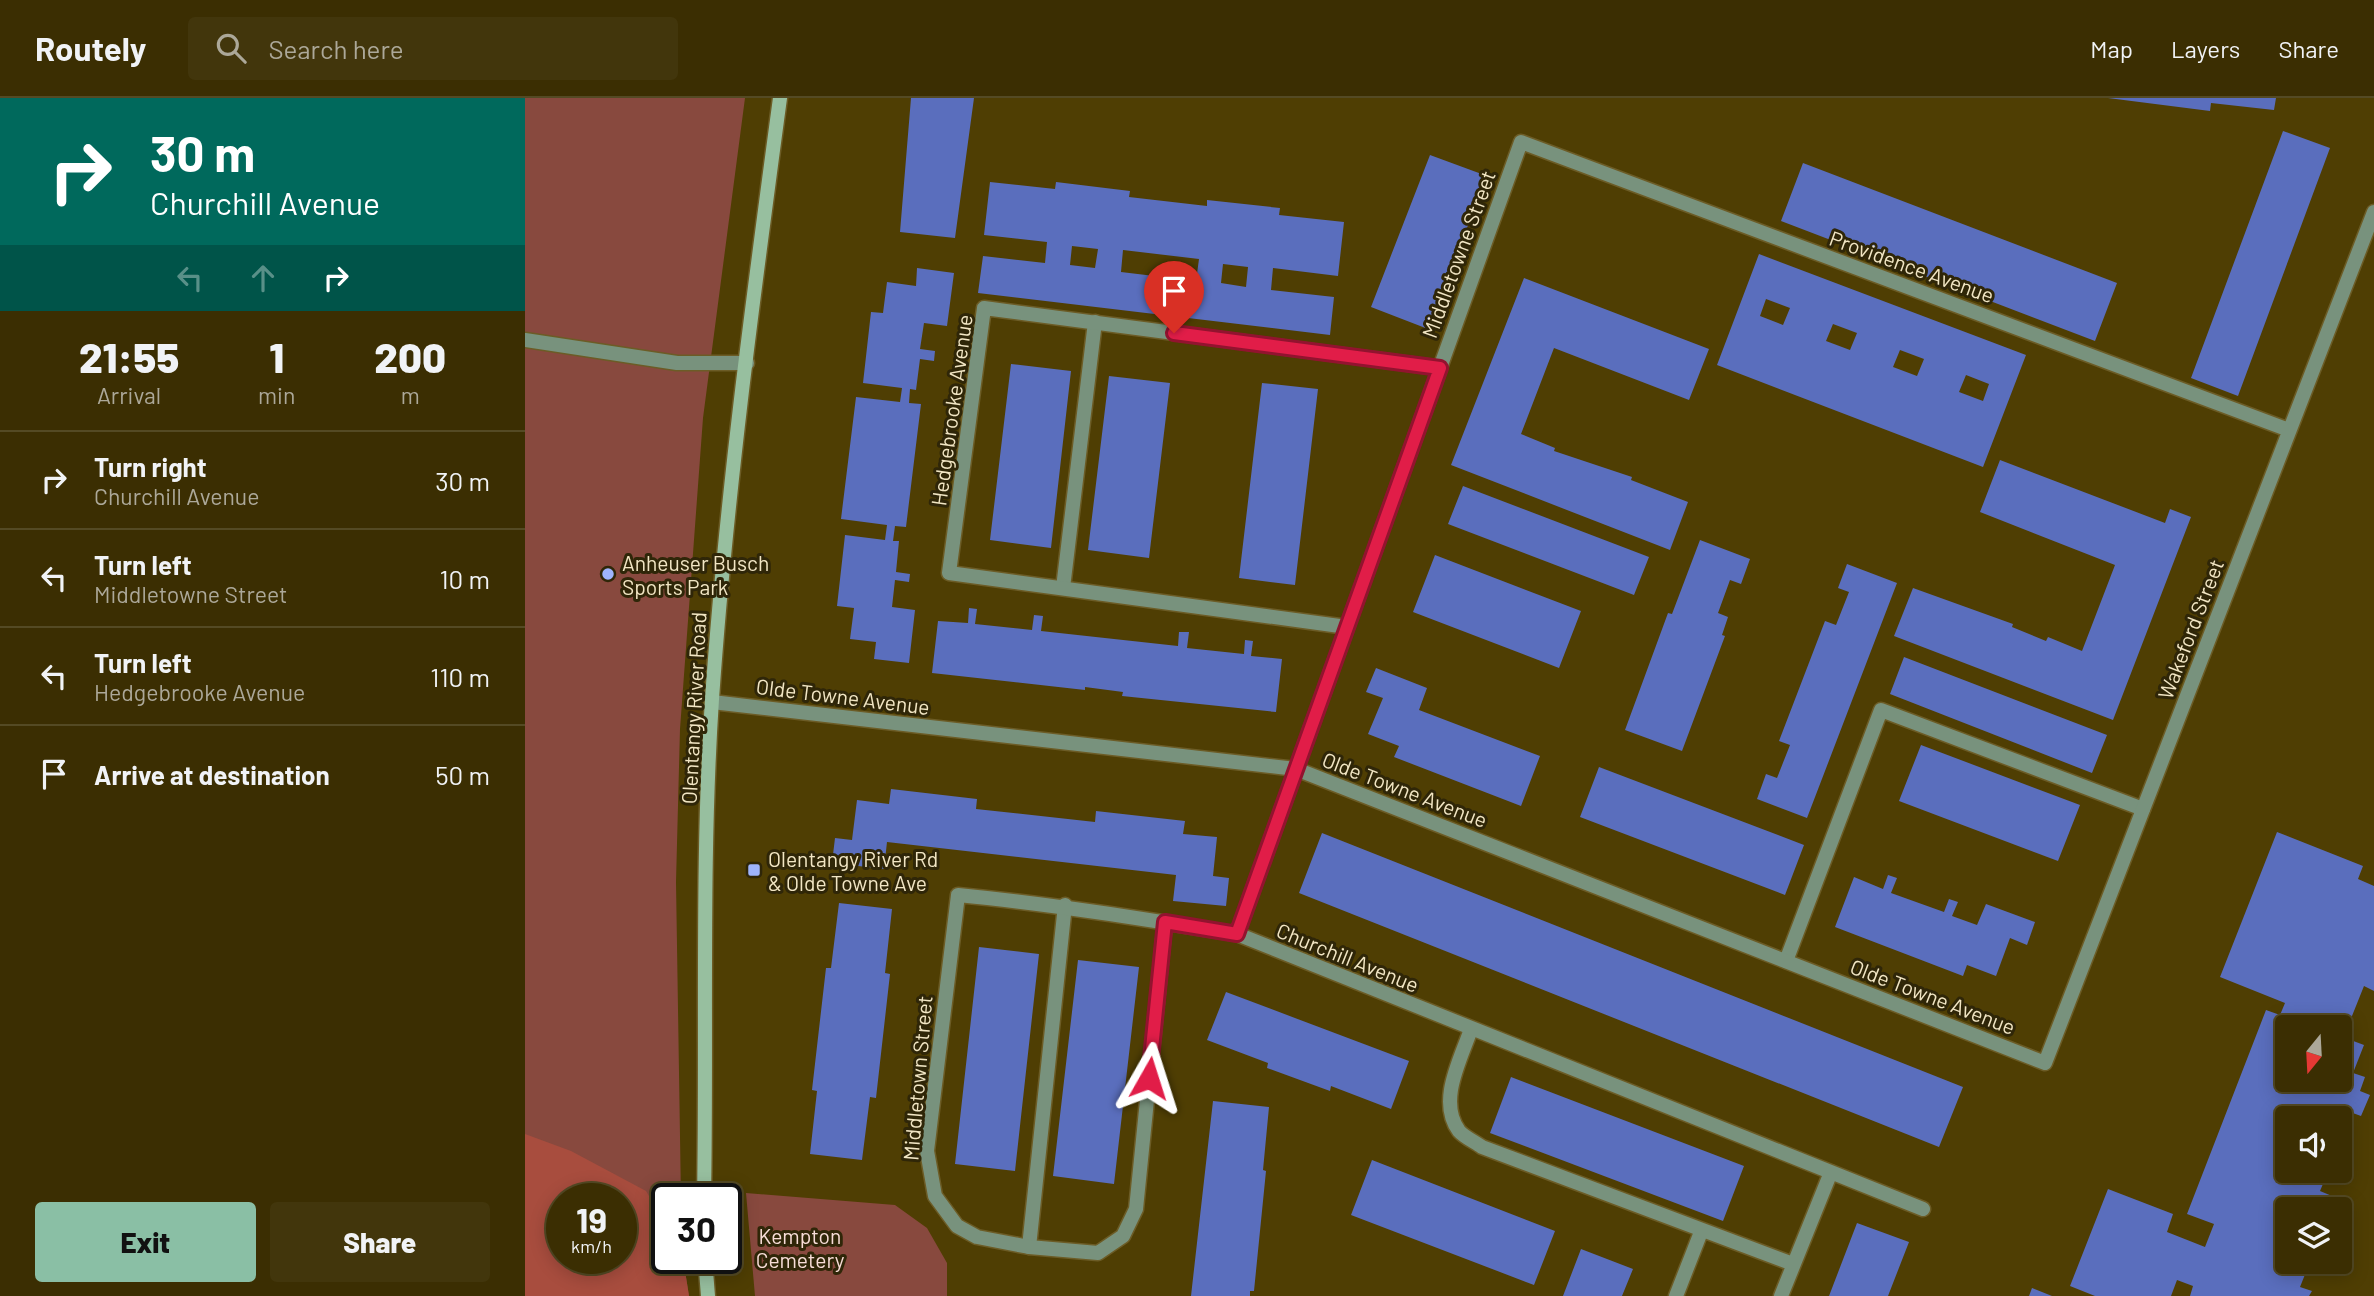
<!DOCTYPE html>
<html lang="en">
<head>
<meta charset="utf-8">
<style>
	:root { --surface:#3b2e02; --page:#42360c; --text:#f1f3f6; --muted:#aca899; --line:#544a24; --accent:#8abfa5 }
	body { margin:0; font-family:Barlow,sans-serif; background:var(--page); color:var(--text); height:100vh; display:flex; flex-direction:column; font-size:26px; white-space:nowrap }
	* { box-sizing:border-box; margin:0 }
	p { font-size:23px; color:var(--muted) }
	.icon { flex:none; width:38px; height:38px; fill:none; stroke:currentColor; stroke-width:2; stroke-linecap:round; stroke-linejoin:round }
	.map { position:relative; flex:1; overflow:hidden }
	.drawer { display:flex; flex-direction:column; background:var(--surface); width:525px }
	.drawer>* { flex:none }
	.top-card { background:#00695c; color:#fff; overflow:hidden }
	.needle { width:46px; rotate:198deg }
	.fabs { position:absolute; left:1750px; top:917px; display:grid; gap:14px }
	.fabs a { display:grid; place-items:center; width:77px; height:77px; border-radius:7px; background:var(--surface); box-shadow:0 4px 18px #0003,0 0 0 2px var(--line); font-size:35px }
	.speed { position:absolute; left:21px; top:1085px; display:flex; gap:14px; font-size:35px; font-weight:700; text-align:center }
	.speed>* { display:grid; place-content:center; width:91px; height:91px; border-radius:50%; background:var(--surface); box-shadow:0 4px 18px #0003,0 0 0 2px var(--line); line-height:1 }
	.speed small { font-size:18px; font-weight:400 }
	.speed .limit { border:4px solid #111; border-radius:10px; background:#fff; color:#111 }
	.pin { position:absolute; display:grid; place-items:center; width:60px; height:60px; color:#fff; margin:-72px -30px; border-radius:50% 50% 50% 0; rotate:-45deg; box-shadow:0 0 7px #0007 }
	.pin .icon { rotate:45deg }
	.me { position:absolute; width:77px; margin:-38px; rotate:6deg; stroke-linejoin:round; filter:drop-shadow(0 0 5px #0008) }
	.turn { display:flex; align-items:center; gap:24px; height:147px; padding:0 35px; font-size:32px }
	.turn .icon { width:91px; height:91px; stroke-width:2.5 }
	.turn b { display:block; font-size:49px; line-height:60px }
	.lanes { display:flex; align-items:center; height:66px; padding:0 35px; background:#0003; justify-content:center; gap:35px; direction:ltr }
	.lanes .off { opacity:.35 }
	.eta { display:flex; justify-content:space-evenly; align-items:center; height:119px; text-align:center }
	.eta b { font-size:42px; font-weight:800; line-height:49px }
	.cta { display:flex; gap:14px; margin-top:auto; padding:14px 35px }
	.cta a { flex:1; height:80px; border-radius:7px; background:var(--accent); color:#111; font-size:28px; font-weight:800; line-height:80px; text-align:center }
	.cta a+a { background:var(--page); color:var(--text) }
	ul { padding:0; list-style:none }
	li { display:flex; align-items:center; gap:21px; height:98px; padding:0 35px; border-top:2px solid var(--line) }
	li div { flex:1 }
	li b { display:block; font-size:26px }
	li em { font-style:normal }
	header { display:flex; align-items:center; gap:42px; box-sizing:border-box; height:98px; padding:0 35px; background:var(--surface); border-bottom:2px solid var(--line) }
	header strong { font-size:33px }
	nav { display:flex; gap:38px; margin-inline-start:auto; font-size:24px }
	.search { width:490px; height:63px; background:var(--page); display:flex; align-items:center; gap:18px; box-sizing:border-box; padding:0 24px; border-radius:7px; color:var(--muted); font-size:26px }
	main { display:flex; flex:1; min-height:0 }
	.map>svg:first-child { display:block }
</style>
</head>
<body>
<header>
<strong>Routely</strong>
<div class="search"><svg class="icon" aria-label="search" viewBox="0 0 24 24"><circle cx="10" cy="10" r="6"/><path d="M15 15l6 6"/></svg>Search here</div>
<nav><a>Map</a><a>Layers</a><a>Share</a></nav>
</header>
<main>
<section class="drawer">
<div class="top-card">
<div class="turn"><svg class="icon" aria-label="right" viewBox="0 0 24 24"><path d="M7 20v-9h11M14 6l5 5-5 5"/></svg><div><b>30 m</b>Churchill Avenue</div></div>
<div class="lanes"><svg class="icon off" aria-label="left" viewBox="0 0 24 24"><path d="M17 20v-9H6M10 6l-5 5 5 5"/></svg><svg class="icon off" aria-label="ahead" viewBox="0 0 24 24"><path d="M12 20V5M6 11l6-6 6 6"/></svg><svg class="icon" aria-label="right" viewBox="0 0 24 24"><path d="M7 20v-9h11M14 6l5 5-5 5"/></svg></div>
</div>
<div class="eta">
<div><b>21:55</b><p>Arrival</p></div>
<div><b>1</b><p>min</p></div>
<div><b>200</b><p>m</p></div>
</div>
<ul>
<li><svg class="icon" aria-label="right" viewBox="0 0 24 24"><path d="M7 20v-9h11M14 6l5 5-5 5"/></svg><div><b>Turn right</b><p>Churchill Avenue</p></div><em>30 m</em></li>
<li><svg class="icon" aria-label="left" viewBox="0 0 24 24"><path d="M17 20v-9H6M10 6l-5 5 5 5"/></svg><div><b>Turn left</b><p>Middletowne Street</p></div><em>10 m</em></li>
<li><svg class="icon" aria-label="left" viewBox="0 0 24 24"><path d="M17 20v-9H6M10 6l-5 5 5 5"/></svg><div><b>Turn left</b><p>Hedgebrooke Avenue</p></div><em>110 m</em></li>
<li><svg class="icon" aria-label="arrive" viewBox="0 0 24 24"><path d="M6 21V4h12l-3 4 3 4H6"/></svg><div><b>Arrive at destination</b></div><em>50 m</em></li>
</ul>
<div class="cta"><a>Exit</a><a>Share</a></div>
</section>
<div class="map">
<svg width="1849" height="1198" viewBox="0 0 1849 1198">
	<rect width="100%" height="100%" fill="#4f3e03"/>
	<path fill="#88493e" fill-rule="evenodd" d="M0,0H220L178,320L155,631L151,784L156,1101H142V1160H158L164,1198H0ZM37,1101H96V1160H37Z
		M221,1095L370,1107L402,1130L422,1165V1198H230Z"/>
	<path fill="#a84d3e" fill-rule="evenodd" d="M0,1036L46,1053L121,1093L142,1128V1160H158L164,1198H0ZM37,1101H96V1160H37Z"/>
	<path fill="#5a6ebd" fill-rule="evenodd" d="M386,0H449L430,140L375,134Z
		M1583,0H1751L1749,12L1686,5L1685,13Z
		M1758,33L1805,50L1713,298L1666,280Z
		M905,57L962,78L903,231L846,209Z
		M1278,65L1592,185L1570,243L1256,123Z
		M465,84L530,91L531,84L605,93L604,99L682,108V102L755,110L754,117L819,124L813,178L748,170L746,192L809,199L805,237L453,195L458,158L520,165L522,144L459,137ZM547,148L573,151L570,170L545,167ZM598,152L674,161L671,183L596,174ZM698,166L723,169L721,189L696,185Z
		M1234,156L1501,257L1458,369L1192,267ZM1241,201L1265,210L1258,227L1235,218ZM1308,226L1332,235L1325,252L1301,243ZM1375,252L1399,261L1392,278L1368,269ZM1441,277L1464,286L1458,303L1434,294Z
		M392,170L429,175L422,228L399,225L395,251L410,253L409,263L395,261L391,292L385,291L384,305L396,306L381,429L370,428L368,443H374L371,474L385,476L384,484L370,482L367,509L390,512L384,565L349,561L351,544L325,541L329,510L312,508L320,437L360,442L362,427L316,421L331,299L375,304L377,290L338,285L346,214L358,215L362,184L391,188Z
		M999,180L1184,251L1164,302L1029,250L996,336L1030,350L1029,353L1107,379L1106,382L1163,404L1145,452L926,367Z
		M486,266L546,273L526,450L465,442Z
		M584,278L645,285L624,460L563,452Z
		M737,285L793,291L770,487L714,480Z
		M1475,362L1640,425L1645,411L1666,419L1588,622L1369,538L1388,490L1488,526L1487,529L1521,543L1523,539L1557,553L1590,467L1455,414Z
		M938,388L1124,459L1109,497L923,426Z
		M1175,442L1225,461L1216,486L1205,482L1193,515L1203,519L1197,537L1200,538L1157,653L1100,632L1143,515L1147,516Z
		M910,457L1056,513L1034,570L888,514Z
		M1322,466L1372,485L1282,720L1232,701L1241,676L1252,680L1265,647L1254,643L1300,523L1311,527L1324,494L1313,490Z
		M444,510L452,511L450,526L507,532L509,517L518,518L516,533L653,548L654,534H664L662,550L719,556L720,542L728,543L726,558L757,561L751,614L597,598L598,594L560,589V592L407,575L413,523L443,525Z
		M1379,559L1582,637L1567,675L1365,596Z
		M851,570L902,590L894,612L1015,658L996,708L869,659L874,648L843,636L858,600L841,594Z
		M1396,647L1555,707L1533,763L1374,703Z
		M1074,669L1279,747L1260,797L1055,719Z
		M366,691L452,701L451,711L570,724L571,713L660,723L658,736L692,739L688,778L704,780L701,808L648,803L651,777L362,744L359,771L307,765L310,740L327,742L332,702L364,706Z
		M1752,734L1838,768L1833,781L1849,788V893L1839,888L1823,928L1810,923L1808,929H1762V982H1815V938L1839,947L1828,975L1840,979L1835,993L1845,997L1836,1018L1825,1014L1820,1026L1815,1024V1020H1762V1073H1787L1786,1076L1800,1081L1795,1093L1807,1098L1802,1111H1762V1164H1785L1775,1189L1787,1193L1784,1198H1665L1668,1188L1652,1182L1646,1198H1570L1545,1188L1583,1091L1648,1116L1642,1134L1680,1149L1689,1126L1662,1116L1741,912L1755,917L1760,905L1695,879Z
		M797,735L1438,989L1414,1049L774,795Z
		M1363,777L1372,780L1366,795L1419,814L1424,801L1433,804L1427,818L1452,827L1461,806L1510,824L1502,847L1485,840L1471,878L1442,867L1438,878L1310,829L1329,779L1358,791Z
		M314,805L367,811L360,875L365,876L351,1000L345,999L337,1062L285,1056L292,993L287,992L301,870H306Z
		M454,849L514,856L490,1073L430,1066Z
		M553,862L614,869L589,1086L528,1078Z
		M701,894L884,963L866,1011L806,988L805,993L742,970L743,965L682,942Z
		M986,979L1219,1068L1198,1123L965,1035Z
		M688,1003L744,1009L738,1072L741,1073L729,1193H725V1198H666Z
		M847,1062L1030,1133L1009,1187L826,1117Z
		M1332,1125L1384,1144L1363,1198H1304Z
		M1056,1151L1108,1171L1097,1198H1038Z
		M1507,1190L1527,1198H1504Z"/>
	<g fill="none" stroke-linecap="round" stroke-linejoin="round">
		<defs>
			<path id="lane" d="M0,242L152,265H222
				M538,490L570,224
				M1261,863L1356,612L1618,711
				M504,1149L540,807"/>
			<path id="street" d="M822,529L424,475L459,210L915,270
				M187,604L771,671L1520,965L1849,114
				M640,824L611,1111L598,1138L573,1155L504,1149L452,1139L432,1128L410,1098L402,1053L433,797C526,806 619,821 712,836L1398,1111
				M712,836L996,44L1764,332
				M946,931C936,961 912,1003 934,1033C939,1039 950,1044 957,1049L1268,1166
				M1151,1198L1176,1134
				M1256,1198L1306,1074"/>
			<path id="secondary" d="M179,1101C182,934 176,768 187,601C201,400 228,200 255,0
				M180,1160L183,1198"/>
		</defs>
		<use href="#lane" stroke="#6c5c26" stroke-width="17"/>
		<use href="#street" stroke="#6c5c26" stroke-width="17"/>
		<use href="#secondary" stroke="#6c5c26" stroke-width="17"/>
		<use href="#lane" stroke="#78927d" stroke-width="14"/>
		<use href="#street" stroke="#78927d" stroke-width="14"/>
		<use href="#secondary" stroke="#97bf9f" stroke-width="14"/>
	</g>
	<g fill="none" stroke-linecap="round" stroke-linejoin="round">
		<defs>
			<path id="route" d="M624,980L640,824L712,836L915,270L649,235"/>
		</defs>
		<use href="#route" stroke="#92132f" stroke-width="18"/>
		<use href="#route" stroke="#e11d48" stroke-width="12"/>
	</g>
	<g fill="#9eb4fd" stroke="#2f2608" stroke-width="2.5">
		<circle cx="83" cy="476" r="7"/>
		<rect x="222" y="765" width="14" height="14" rx="3.5"/>
	</g>
	<g text-anchor="middle" dominant-baseline="central" stroke-width="6" stroke-linejoin="round" paint-order="stroke">
		<g font-size="21" fill="#f2e6c4" stroke="#2f2608">
			<text transform="translate(933 156) rotate(-70)">Middletowne Street</text>
			<text transform="translate(1387 168) rotate(20)">Providence Avenue</text>
			<text transform="translate(426 312) rotate(-82)">Hedgebrooke Avenue</text>
			<text transform="translate(1665 531) rotate(-69)">Wakeford Street</text>
			<text transform="translate(318 598) rotate(7)">Olde Towne Avenue</text>
			<text transform="translate(168 610) rotate(-87)">Olentangy River Road</text>
			<text transform="translate(880 691) rotate(21)">Olde Towne Avenue</text>
			<text transform="translate(823 859) rotate(22)">Churchill Avenue</text>
			<text transform="translate(1408 898) rotate(21)">Olde Towne Avenue</text>
			<text transform="translate(392 980) rotate(-85)">Middletown Street</text>
		</g>
		<g font-size="21" fill="#f2e6c4" stroke="#2f2608" text-anchor="start">
			<text x="97" y="464">Anheuser Busch<tspan x="97" dy="24">Sports Park</tspan></text>
			<text x="243" y="760">Olentangy River Rd<tspan x="243" dy="24">&amp; Olde Towne Ave</tspan></text>
		</g>
		<g font-size="21" fill="#f8ddd8" stroke="#2f2608">
			<text x="275" y="1137">Kempton<tspan x="275" dy="24">Cemetery</tspan></text>
		</g>
	</g>
</svg>
<div class="fabs">
<a><svg class="needle" viewBox="-14 -14 28 28"><path d="M0-13l5 13h-10z" fill="#e53935"/><path d="M0 13l5-13h-10z" fill="#aca899"/></svg></a>
<a><svg class="icon" aria-label="sound" viewBox="0 0 24 24"><path d="M4 9h4l5-4v14l-5-4H4zM17 9q2 3 0 6"/></svg></a>
<a><svg class="icon" aria-label="layers" viewBox="0 0 24 24"><path d="M12 4l9 5-9 5-9-5zM3 14l9 5 9-5"/></svg></a>
</div>
<div class="speed"><div>19<small>km/h</small></div><div class="limit">30</div></div>
<div class="pin" style="left:649px;top:235px;background:#d93025"><svg class="icon" aria-label="arrive" viewBox="0 0 24 24"><path d="M6 21V4h12l-3 4 3 4H6"/></svg></div>
<svg class="me" style="left:624px;top:980px" viewBox="-20 -20 40 40"><path d="M0-17L14 15 0 8-14 15z" fill="#e11d48" stroke="#fff" stroke-width="4"/></svg>
</div>
</main>
</body>
</html>
